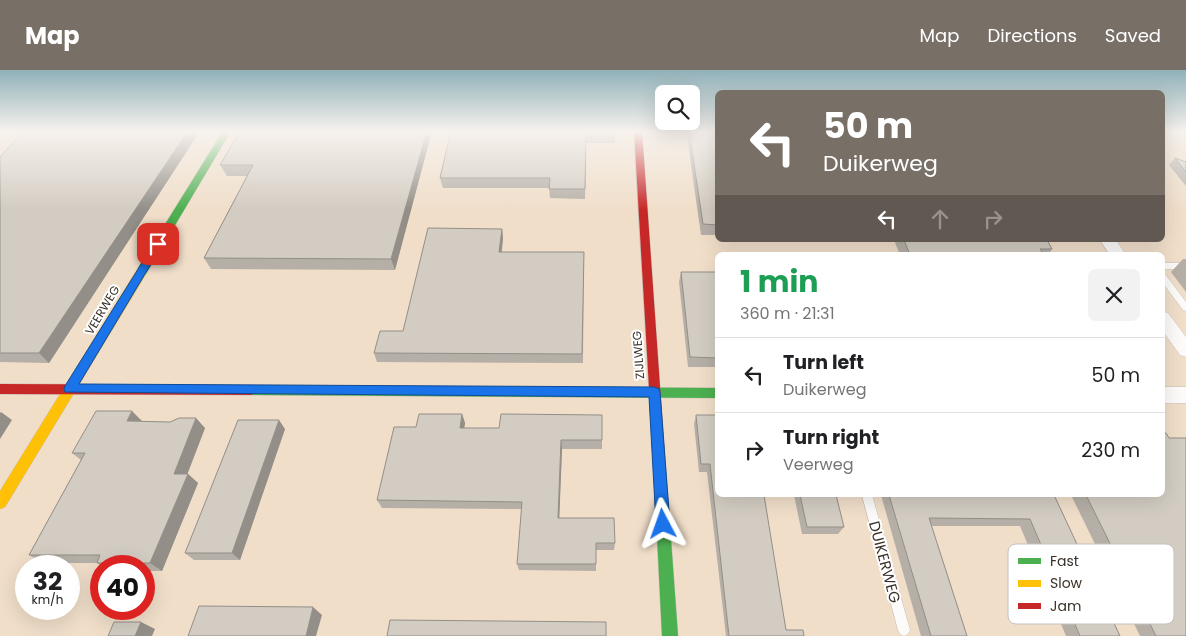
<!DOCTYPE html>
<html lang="en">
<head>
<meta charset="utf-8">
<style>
	:root { --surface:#fff; --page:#f2f2f2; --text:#202124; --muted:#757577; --line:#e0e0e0; --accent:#786f66 }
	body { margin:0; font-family:Poppins,sans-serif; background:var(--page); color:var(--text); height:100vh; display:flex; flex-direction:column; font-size:19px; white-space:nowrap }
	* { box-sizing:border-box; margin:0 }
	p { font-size:16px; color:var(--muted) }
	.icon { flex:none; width:28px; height:28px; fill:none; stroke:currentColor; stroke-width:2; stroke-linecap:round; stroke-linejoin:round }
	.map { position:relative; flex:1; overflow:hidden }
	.sheet { position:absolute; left:715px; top:182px; width:450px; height:245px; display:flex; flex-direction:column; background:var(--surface); border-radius:8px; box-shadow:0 5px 20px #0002 }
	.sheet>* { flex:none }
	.top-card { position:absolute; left:715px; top:20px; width:450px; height:152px; border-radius:8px; box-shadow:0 5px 20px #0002; background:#786f66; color:#fff; overflow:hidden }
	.buttons { position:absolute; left:655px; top:15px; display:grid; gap:10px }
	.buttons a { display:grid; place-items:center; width:45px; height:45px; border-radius:8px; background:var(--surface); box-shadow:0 5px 20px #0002; font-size:25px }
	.speed { position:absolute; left:15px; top:485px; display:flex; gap:10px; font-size:25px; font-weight:700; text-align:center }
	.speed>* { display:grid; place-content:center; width:65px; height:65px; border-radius:50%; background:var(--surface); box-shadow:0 5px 20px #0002; line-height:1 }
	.speed small { font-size:12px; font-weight:400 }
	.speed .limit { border:8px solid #d22; background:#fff; color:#111 }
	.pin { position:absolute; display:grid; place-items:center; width:42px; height:42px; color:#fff; margin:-21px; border-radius:10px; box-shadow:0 2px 8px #0006 }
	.me { position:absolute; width:55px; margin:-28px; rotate:356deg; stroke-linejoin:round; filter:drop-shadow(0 0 4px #0008) }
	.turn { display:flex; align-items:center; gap:18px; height:105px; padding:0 25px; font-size:22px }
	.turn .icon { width:65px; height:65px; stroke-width:2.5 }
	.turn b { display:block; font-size:35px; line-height:42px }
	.lanes { display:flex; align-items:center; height:48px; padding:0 25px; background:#0003; justify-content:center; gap:25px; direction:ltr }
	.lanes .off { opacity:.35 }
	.round { display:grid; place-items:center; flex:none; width:52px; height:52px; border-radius:8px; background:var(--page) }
	.head { display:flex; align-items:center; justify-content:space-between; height:85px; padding:0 25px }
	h1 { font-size:30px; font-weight:700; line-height:38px; color:#1e9e55 }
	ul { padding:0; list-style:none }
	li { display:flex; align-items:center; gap:15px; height:75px; padding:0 25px; border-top:1px solid var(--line) }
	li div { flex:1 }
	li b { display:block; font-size:19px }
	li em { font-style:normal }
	header { display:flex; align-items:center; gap:30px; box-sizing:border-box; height:70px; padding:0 25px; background:var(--accent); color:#fff }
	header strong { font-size:24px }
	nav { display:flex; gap:28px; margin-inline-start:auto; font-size:18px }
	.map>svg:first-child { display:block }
</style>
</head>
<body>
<header>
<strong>Map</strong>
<nav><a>Map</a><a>Directions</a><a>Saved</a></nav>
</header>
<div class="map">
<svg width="1186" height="566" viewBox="0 0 1186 566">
	<rect width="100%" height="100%" fill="#eee3d7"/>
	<path fill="#f0dec9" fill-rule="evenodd" d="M0,61H717L718,170H1162L1163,61H1186V566H0ZM718,185H1162V425H718ZM26,496H69V539H26ZM101,496H144V539H101Z"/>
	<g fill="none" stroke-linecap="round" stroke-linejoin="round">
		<defs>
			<path id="lane" d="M1162,193H1186V199H1162Z
				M1162,203L1165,204L1186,232V241L1183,240L1162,212Z
				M862,425H872L910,560L908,564L904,566L900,564L898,560Z"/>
			<path id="street" d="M1100,170H1116L1126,185H1110Z
				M1162,241L1168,243L1186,267V287L1180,285L1162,260Z
				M1162,317H1186V333H1162Z"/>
			<path id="fast" d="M223,61H231L146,204H138L137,201L138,198Z
				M251,315L718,318V328L251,325L247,323L245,320L247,317Z
				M659,381L663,383L665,387L678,566H662L653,387L655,383Z"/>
			<path id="slow" d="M142,197L147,201L146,204L5,437L0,439V421L138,198Z"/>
			<path id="jam" d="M634,61H642L665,387L663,391L659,393L655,391L653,387Z
				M0,314L251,315L255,317L257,320L255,323L251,325L0,324Z"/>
		</defs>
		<use href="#lane" stroke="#c9c1b8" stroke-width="1"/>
		<use href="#street" stroke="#c9c1b8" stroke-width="1"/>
		<use href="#fast" stroke="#c9c1b8" stroke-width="1"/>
		<use href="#slow" stroke="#c9c1b8" stroke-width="1"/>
		<use href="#jam" stroke="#c9c1b8" stroke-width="1"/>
		<use href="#lane" fill="#fcfbf9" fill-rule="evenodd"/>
		<use href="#street" fill="#fcfbf9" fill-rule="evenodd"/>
		<use href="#fast" fill="#4caf50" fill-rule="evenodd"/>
		<use href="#slow" fill="#ffc107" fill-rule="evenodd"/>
		<use href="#jam" fill="#c62828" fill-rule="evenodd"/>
	</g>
	<path fill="#b5afa7" d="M24,61H196L198,64L49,293L0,292V87Z
		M240,61H432L395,200L211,199L204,188L247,106H227L220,95Z
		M451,61H615V73H586L585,129L550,128L549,118H443L440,108Z
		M688,61H718V165H701L687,67Z
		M1175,88L1186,92V116L1169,95Z
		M502,159L503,168L502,182H584L583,293L377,292L374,283L403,261Z
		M894,170H1047L1052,179L1048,185H900Z
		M1183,189H1186V222L1171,202Z
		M681,202H718V297H688L679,212Z
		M462,344L465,353L464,358H499L602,345V379H562L559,448L615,473L614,480H596V501L519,500L517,494L522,439L382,438L377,430L416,357Z
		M696,345L786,560L804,566H726L707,402H699L694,354Z
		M142,351L205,358L187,404H188L198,413L162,501H144V496H102L97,493H43L29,485L81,390L72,383Z
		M285,359L240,490H194L185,483Z
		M1169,368L1186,566H1140L1071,425H1162Z
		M794,425H836L844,457L838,464H802Z
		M881,425H1054L1120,566H1066L1020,456H931L967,566H921Z"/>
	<path fill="#938f88" d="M188,61H196L198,64L49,293L39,283Z
		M427,61H432L395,200L391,189Z
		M502,159L503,168L500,192L499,182Z
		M132,341L142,351H127Z
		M1,342L12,350L0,369V343Z
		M462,344L465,353L463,366L460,358Z
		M196,348L205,358L184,413L174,404Z
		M279,350L285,359L240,490L232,483Z
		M561,370L562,379L559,456L558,448Z
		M188,404L198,413L162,501L150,493Z
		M313,537L322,545L316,566H306Z
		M141,552L155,559L152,566H135Z"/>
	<path fill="#d2ccc2" stroke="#938f88" d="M24,61H188L39,283H0V87Z
		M240,61H427L391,189L204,188L253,95H220Z
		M451,61H615V63H586L585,119H549L550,108H440Z
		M689,61H718V155L703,154Z
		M1175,88L1186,92V102Z
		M428,158L502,159L499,182H584L582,284L374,283L380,261H403Z
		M904,170H1047L1052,179H1040L1044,185H910Z
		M681,202H718V288L690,287Z
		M96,341H132L127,351L170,352L179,348H196L174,404H188L150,493H97L100,485H29L85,383H72Z
		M419,344H462L460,358H499L501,344L602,345V370H561L558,448H614L615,473H596V494H517L522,432L377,430L394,357H416Z
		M696,345H718V425H764L786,560H803L804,566H729L710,394H701Z
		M238,350H279L232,483H185Z
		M1162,363H1166L1169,368H1186V566H1156L1086,425H1162Z
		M800,425H836L844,457H807Z
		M889,425H1054L1120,566H1080L1030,449L929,448L967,566H931Z
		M199,536L313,537L306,566H188Z
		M390,550L606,552V566H387Z
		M114,552H141L135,566H108Z"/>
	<linearGradient id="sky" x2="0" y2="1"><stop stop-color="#90b1b9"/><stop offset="0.44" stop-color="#f7f2ed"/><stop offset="1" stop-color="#f7f2ed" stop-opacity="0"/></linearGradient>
	<rect width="1186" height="140" fill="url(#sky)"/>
	<path fill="#1a73e8" stroke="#114b97" d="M158,171L163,174L79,314L654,317L659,319L660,322L670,454L668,458L663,460L658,458L656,454L649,327L65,322L64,319L65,316L155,172Z"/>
	<g text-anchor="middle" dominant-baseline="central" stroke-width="4" stroke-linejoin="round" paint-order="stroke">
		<g font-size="12" fill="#393129" stroke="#fff">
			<text transform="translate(102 240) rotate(-59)">VEERWEG</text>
			<text transform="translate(638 285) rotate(-94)">ZIJLWEG</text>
		</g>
		<g font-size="15" fill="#393129" stroke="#fff">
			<text transform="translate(885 492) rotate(75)">DUIKERWEG</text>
		</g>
	</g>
	<rect x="1008" y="474" width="166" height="80" rx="8" fill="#fff" stroke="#c4c1bf" stroke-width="1"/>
	<rect x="1018" y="488" width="23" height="6" fill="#4caf50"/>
	<rect x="1018" y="510" width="23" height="7" fill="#ffc107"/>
	<rect x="1018" y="533" width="23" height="6" fill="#c62828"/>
	<g font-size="14" fill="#393129">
		<text x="1050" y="496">Fast</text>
		<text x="1050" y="518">Slow</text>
		<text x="1050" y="541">Jam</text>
	</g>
</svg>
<div class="buttons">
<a><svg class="icon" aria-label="search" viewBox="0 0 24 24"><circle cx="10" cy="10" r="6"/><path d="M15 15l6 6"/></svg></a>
</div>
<div class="speed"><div>32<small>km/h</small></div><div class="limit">40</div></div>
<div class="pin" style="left:158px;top:174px;background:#d93025"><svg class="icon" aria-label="arrive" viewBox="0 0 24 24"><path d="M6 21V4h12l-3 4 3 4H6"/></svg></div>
<svg class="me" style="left:663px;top:454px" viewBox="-20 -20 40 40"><path d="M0-17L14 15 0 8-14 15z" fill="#1a73e8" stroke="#fff" stroke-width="4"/></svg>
<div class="top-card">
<div class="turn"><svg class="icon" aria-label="left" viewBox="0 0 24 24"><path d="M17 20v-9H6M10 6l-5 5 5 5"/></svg><div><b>50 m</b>Duikerweg</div></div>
<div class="lanes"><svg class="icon" aria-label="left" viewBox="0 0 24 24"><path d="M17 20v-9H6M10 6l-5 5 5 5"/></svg><svg class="icon off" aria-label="ahead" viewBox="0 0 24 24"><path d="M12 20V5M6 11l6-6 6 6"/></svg><svg class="icon off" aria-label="right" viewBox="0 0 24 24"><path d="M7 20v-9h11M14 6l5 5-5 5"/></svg></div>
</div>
<section class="sheet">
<div class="head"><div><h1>1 min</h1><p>360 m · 21:31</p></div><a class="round"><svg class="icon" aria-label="close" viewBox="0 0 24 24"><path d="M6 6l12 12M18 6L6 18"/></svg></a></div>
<ul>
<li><svg class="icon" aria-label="left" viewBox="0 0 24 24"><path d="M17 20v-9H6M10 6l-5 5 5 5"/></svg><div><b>Turn left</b><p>Duikerweg</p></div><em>50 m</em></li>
<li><svg class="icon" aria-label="right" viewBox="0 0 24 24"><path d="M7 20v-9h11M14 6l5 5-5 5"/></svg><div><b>Turn right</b><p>Veerweg</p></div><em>230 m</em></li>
</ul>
</section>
</div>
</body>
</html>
